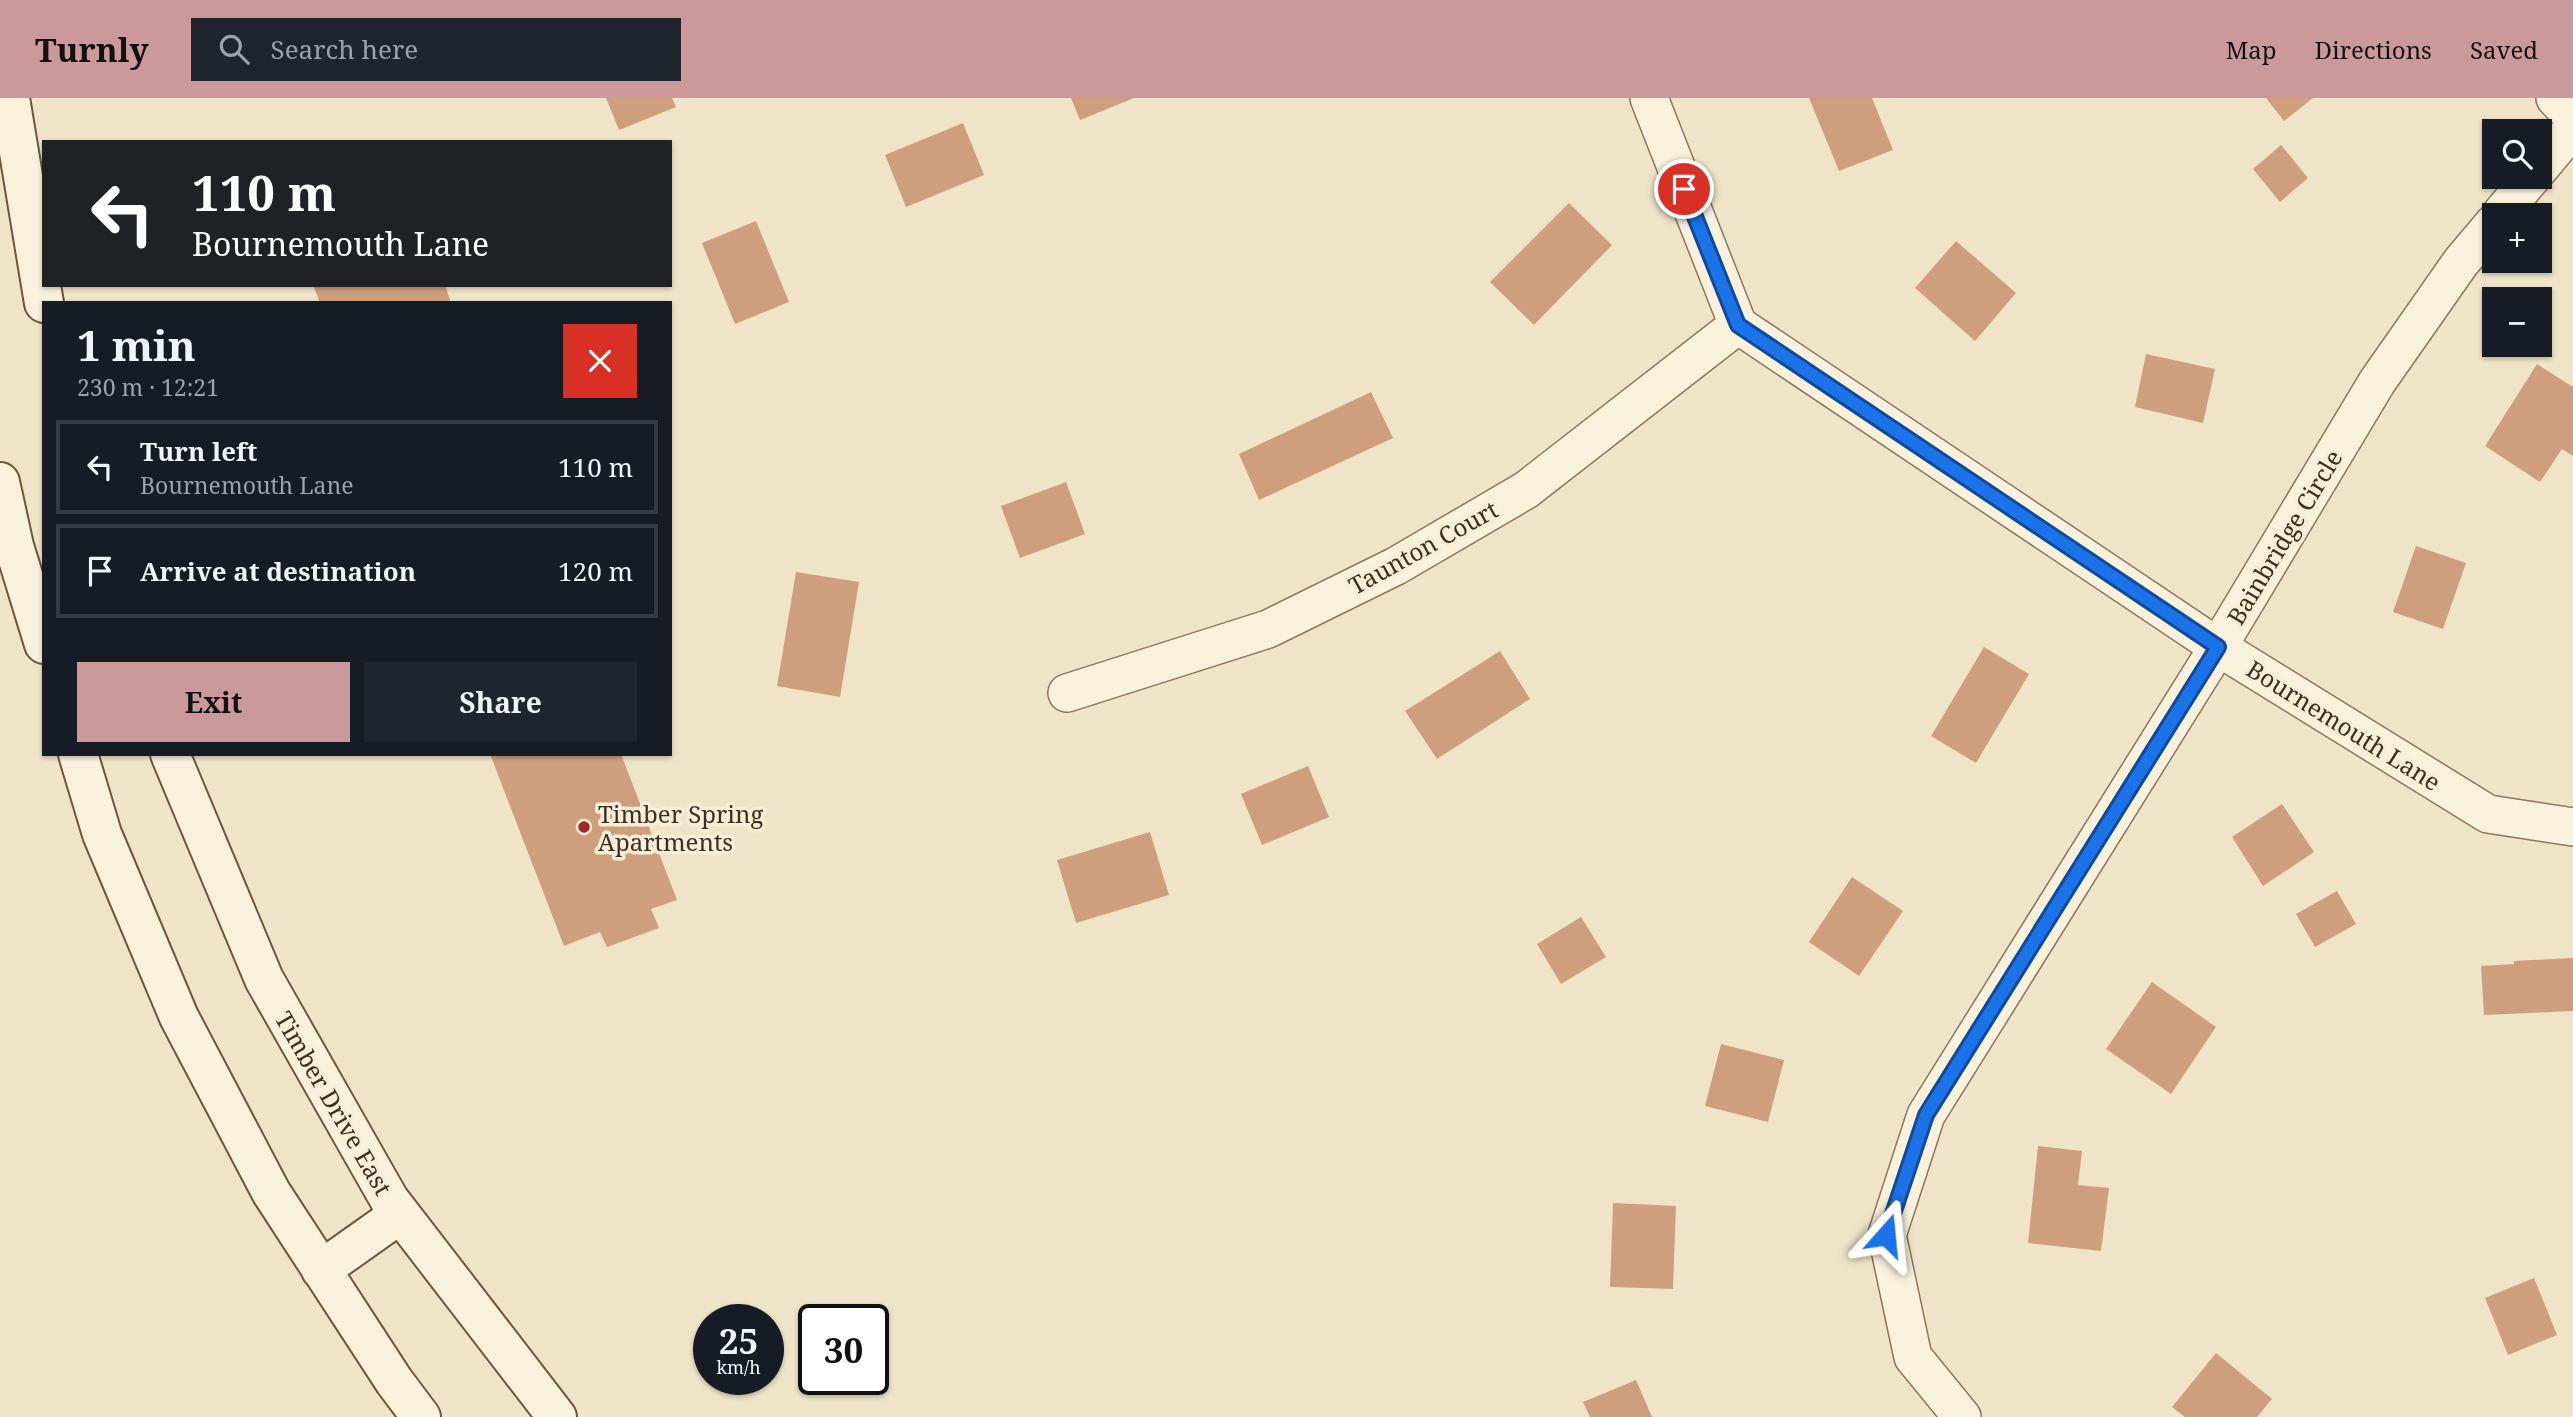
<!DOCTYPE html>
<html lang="en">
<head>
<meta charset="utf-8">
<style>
	:root { --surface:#171b24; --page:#20242c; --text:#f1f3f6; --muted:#9ea1a6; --line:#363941; --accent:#cc999b }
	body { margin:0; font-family:"Noto Serif",serif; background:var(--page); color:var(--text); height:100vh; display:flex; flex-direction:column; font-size:26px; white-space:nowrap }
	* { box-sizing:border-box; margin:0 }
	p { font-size:23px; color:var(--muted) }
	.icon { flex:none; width:38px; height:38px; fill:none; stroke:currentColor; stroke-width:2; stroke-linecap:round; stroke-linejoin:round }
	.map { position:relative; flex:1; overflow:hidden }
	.panel { position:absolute; left:42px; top:203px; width:630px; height:455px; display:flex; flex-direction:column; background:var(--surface); border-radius:0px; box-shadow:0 2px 5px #0004 }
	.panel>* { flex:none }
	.hud { position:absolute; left:42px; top:42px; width:630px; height:147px; border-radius:0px; box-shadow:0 2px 5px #0004; background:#202124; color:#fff; overflow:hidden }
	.tools { position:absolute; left:2482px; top:21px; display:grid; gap:14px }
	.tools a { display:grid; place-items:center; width:70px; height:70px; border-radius:0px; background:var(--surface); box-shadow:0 2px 5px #0004; font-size:35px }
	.speed { position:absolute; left:693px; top:1206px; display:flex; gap:14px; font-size:35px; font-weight:700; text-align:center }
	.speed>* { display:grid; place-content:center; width:91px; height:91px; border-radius:50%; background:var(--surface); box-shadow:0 2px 5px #0004; line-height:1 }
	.speed small { font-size:18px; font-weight:400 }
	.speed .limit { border:4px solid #111; border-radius:10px; background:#fff; color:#111 }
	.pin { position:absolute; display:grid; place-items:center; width:60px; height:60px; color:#fff; margin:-30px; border:4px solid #fff; border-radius:50%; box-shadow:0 2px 7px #0007 }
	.me { position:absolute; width:77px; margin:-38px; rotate:18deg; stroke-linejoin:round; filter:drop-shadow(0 0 5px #0008) }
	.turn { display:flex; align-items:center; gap:24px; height:147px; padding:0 35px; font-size:32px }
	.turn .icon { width:91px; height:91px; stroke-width:2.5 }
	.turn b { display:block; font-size:49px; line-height:60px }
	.round { display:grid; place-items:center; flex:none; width:74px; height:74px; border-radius:0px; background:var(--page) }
	.summary { display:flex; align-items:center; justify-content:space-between; height:119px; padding:0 35px }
	h1 { font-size:42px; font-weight:700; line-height:52px }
	.cta { display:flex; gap:14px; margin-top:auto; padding:14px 35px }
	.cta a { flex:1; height:80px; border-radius:0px; background:var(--accent); color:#111; font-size:28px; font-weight:700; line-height:80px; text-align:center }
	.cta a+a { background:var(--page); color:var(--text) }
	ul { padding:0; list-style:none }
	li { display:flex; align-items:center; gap:21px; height:94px; margin:0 14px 10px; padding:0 21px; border:4px solid var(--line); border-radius:0px }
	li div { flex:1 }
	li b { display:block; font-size:26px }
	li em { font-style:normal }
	header { display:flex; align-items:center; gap:42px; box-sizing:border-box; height:98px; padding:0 35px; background:var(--accent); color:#111 }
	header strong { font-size:33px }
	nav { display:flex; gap:38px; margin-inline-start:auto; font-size:24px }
	.search { width:490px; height:63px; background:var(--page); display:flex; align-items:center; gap:18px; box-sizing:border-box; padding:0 24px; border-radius:0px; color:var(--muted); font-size:26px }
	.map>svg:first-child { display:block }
</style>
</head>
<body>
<header>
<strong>Turnly</strong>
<div class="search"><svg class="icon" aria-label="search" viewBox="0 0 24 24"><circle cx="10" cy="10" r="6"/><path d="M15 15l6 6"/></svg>Search here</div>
<nav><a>Map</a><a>Directions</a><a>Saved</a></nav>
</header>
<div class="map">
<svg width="2573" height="1319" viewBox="0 0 2573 1319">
	<rect width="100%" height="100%" fill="#f0e4c8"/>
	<path fill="#cf9f7d" d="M606,0H672L676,9L619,32Z
		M1071,0H1134L1080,22Z
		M1809,0H1872L1893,52L1839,73Z
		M2266,0H2313L2284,23Z
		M963,25L984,77L906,109L885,57Z
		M2281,47L2308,80L2280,104L2253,71Z
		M1569,105L1612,147L1534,227L1490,184Z
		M756,123L789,204L735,226L702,145Z
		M1956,143L2016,195L1975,243L1915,190Z
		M313,187H445L451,205H320Z
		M2146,256L2215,271L2203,325L2135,309Z
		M2537,266L2573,289V358L2562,351L2540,384L2485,348Z
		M1371,294L1393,340L1259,402L1239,356Z
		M1066,384L1085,436L1020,460L1001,408Z
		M2416,448L2466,465L2443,531L2393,514Z
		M796,474L859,484L840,599L777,588Z
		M1984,549L2029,576L1976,665L1931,638Z
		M1500,553L1530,601L1437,661L1405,613Z
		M490,656H621L677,802L651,811L659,830L607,849L600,834L564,848Z
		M1308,668L1329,719L1262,747L1241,696Z
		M2282,706L2314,754L2263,788L2232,739Z
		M1150,734L1169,797L1076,825L1057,762Z
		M1852,779L1903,813L1859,878L1809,844Z
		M2337,793L2356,826L2315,849L2296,816Z
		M1581,819L1606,859L1561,886L1537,846Z
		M2573,860V913L2484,917L2481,868L2514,866V863Z
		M2152,884L2216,929L2171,996L2106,951Z
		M1721,946L1784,962L1768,1024L1705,1008Z
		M2038,1048L2082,1053L2078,1087L2109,1090L2101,1153L2028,1145Z
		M1613,1105L1676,1108L1673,1191L1610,1189Z
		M2534,1180L2557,1237L2508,1257L2485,1200Z
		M2216,1255L2272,1301L2257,1319H2185L2172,1309Z
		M1636,1282L1652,1319H1590L1583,1304Z"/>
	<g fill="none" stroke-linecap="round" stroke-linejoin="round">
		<defs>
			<path id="street" d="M1649,0L1738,227L2218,549L2488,716L2573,729
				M2555,0L2573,19
				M2539,71L2573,30
				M2500,117L2532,79
				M1067,595L1268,531L1396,468L1526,392L1738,227
				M1962,1319L1913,1259L1887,1137L1926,1017L2218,549L2377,284L2461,164L2494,125"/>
			<path id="secondary" d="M10,0L44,205
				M0,384L14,448L44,546
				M78,656L102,736L179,919L271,1094L394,1283L421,1319
				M170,656L264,881L389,1101L557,1319
				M321,1172L400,1116"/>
		</defs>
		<use href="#street" stroke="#8d765c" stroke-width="40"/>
		<use href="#secondary" stroke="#6f573f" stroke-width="42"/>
		<use href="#street" stroke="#faf1dc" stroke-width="37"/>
		<use href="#secondary" stroke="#faf1dc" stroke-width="38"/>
	</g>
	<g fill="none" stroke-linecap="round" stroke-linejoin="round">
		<defs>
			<path id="route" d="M1684,91L1738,227L2218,549L1926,1017L1886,1137"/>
		</defs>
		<use href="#route" stroke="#114b97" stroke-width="18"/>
		<use href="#route" stroke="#1a73e8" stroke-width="12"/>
	</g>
	<circle fill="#9e2a2b" stroke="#f7eed8" stroke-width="2.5" cx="584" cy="729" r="7"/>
	<g text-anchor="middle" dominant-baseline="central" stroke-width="7" stroke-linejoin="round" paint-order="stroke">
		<g font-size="24" fill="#3d2e20" stroke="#f7eed8">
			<text transform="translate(2284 439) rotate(-59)">Bainbridge Circle</text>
			<text transform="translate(1423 449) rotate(-29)">Taunton Court</text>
			<text transform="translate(2344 627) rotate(32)">Bournemouth Lane</text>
			<text transform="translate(334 1005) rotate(60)">Timber Drive East</text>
		</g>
		<g font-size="24" fill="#3d2e20" stroke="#f7eed8" text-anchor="start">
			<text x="598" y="715">Timber Spring<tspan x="598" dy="28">Apartments</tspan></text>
		</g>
	</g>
</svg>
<div class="tools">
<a><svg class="icon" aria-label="search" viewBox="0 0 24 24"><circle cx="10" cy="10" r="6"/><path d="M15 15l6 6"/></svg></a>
<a>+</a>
<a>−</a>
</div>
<div class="speed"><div>25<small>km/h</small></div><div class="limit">30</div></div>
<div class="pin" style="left:1684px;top:91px;background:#d93025"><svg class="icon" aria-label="arrive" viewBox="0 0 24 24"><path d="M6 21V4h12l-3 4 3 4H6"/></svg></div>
<svg class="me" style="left:1886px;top:1137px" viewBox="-20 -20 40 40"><path d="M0-17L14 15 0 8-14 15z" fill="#1a73e8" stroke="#fff" stroke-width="4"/></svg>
<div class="hud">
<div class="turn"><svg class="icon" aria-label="left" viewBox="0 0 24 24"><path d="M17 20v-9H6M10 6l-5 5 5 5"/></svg><div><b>110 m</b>Bournemouth Lane</div></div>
</div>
<section class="panel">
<div class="summary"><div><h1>1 min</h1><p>230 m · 12:21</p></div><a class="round" style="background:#d93025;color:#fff"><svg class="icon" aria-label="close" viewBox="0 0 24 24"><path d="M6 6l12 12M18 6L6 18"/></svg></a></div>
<ul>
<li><svg class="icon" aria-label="left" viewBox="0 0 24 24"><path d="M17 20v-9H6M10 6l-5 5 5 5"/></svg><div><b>Turn left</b><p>Bournemouth Lane</p></div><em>110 m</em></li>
<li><svg class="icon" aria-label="arrive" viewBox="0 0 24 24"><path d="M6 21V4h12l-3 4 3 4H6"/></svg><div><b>Arrive at destination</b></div><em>120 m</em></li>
</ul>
<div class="cta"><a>Exit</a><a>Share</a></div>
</section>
</div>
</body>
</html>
